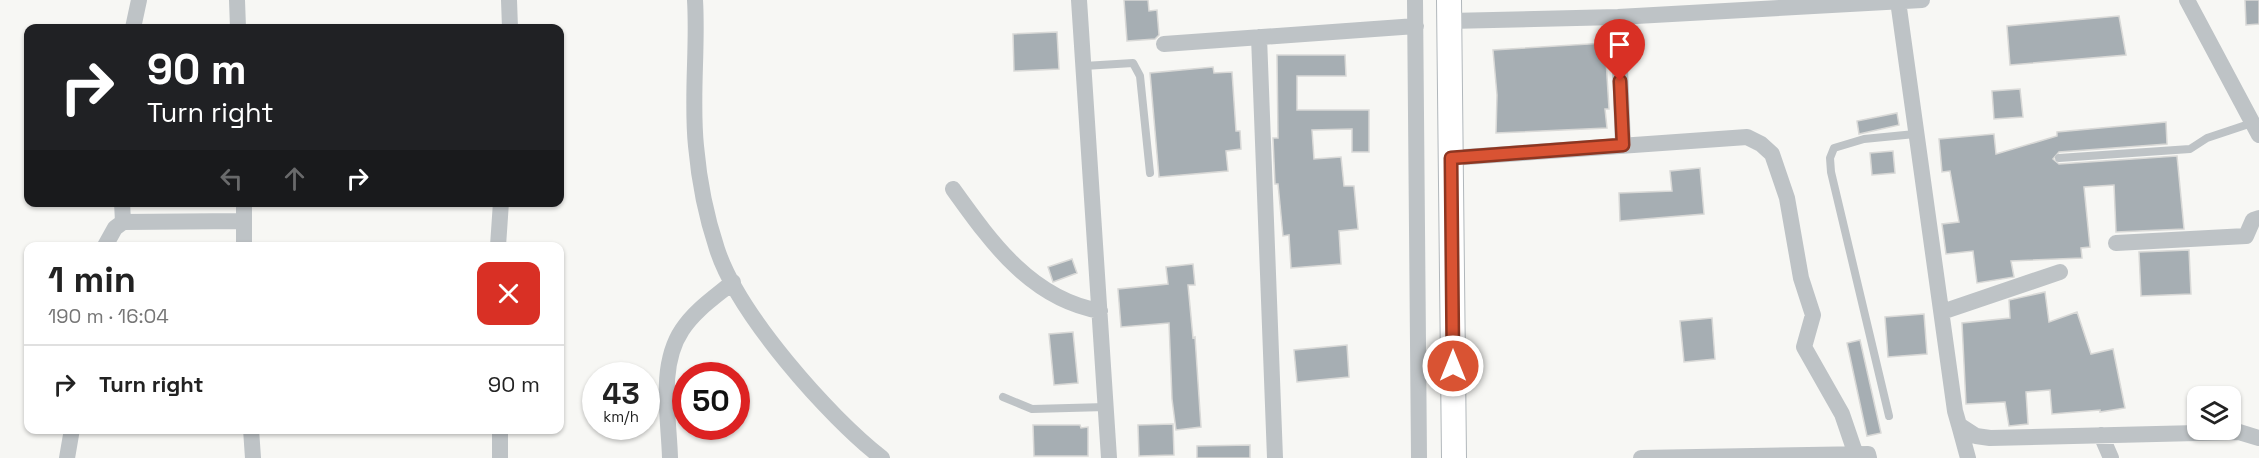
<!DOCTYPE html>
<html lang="en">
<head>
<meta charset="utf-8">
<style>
	:root { --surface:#fff; --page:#f6f6f6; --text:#222; --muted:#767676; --line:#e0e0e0 }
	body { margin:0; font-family:"Space Grotesk",sans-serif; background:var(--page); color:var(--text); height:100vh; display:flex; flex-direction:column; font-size:22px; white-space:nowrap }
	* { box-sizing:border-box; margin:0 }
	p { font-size:20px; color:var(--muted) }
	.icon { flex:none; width:33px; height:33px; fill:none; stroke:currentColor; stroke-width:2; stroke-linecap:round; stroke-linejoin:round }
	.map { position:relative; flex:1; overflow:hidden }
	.side { position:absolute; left:24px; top:242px; width:540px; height:192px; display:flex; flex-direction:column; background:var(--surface); border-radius:12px; box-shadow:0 2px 4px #0004 }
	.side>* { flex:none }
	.top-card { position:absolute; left:24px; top:24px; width:540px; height:183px; border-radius:12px; box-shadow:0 2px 4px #0004; background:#202124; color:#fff; overflow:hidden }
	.buttons { position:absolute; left:2187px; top:386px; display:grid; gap:12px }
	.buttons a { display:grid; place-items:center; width:54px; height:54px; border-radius:12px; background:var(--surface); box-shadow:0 2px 4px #0004; font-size:30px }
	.speed { position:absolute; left:582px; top:362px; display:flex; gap:12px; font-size:30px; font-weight:700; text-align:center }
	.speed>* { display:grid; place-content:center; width:78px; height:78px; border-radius:50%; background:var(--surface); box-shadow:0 2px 4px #0004; line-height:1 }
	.speed small { font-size:15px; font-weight:400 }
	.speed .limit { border:9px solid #d22; background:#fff; color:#111 }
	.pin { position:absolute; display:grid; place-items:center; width:51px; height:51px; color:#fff; margin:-62px -26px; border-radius:50% 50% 50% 0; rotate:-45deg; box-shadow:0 0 6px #0007 }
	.pin .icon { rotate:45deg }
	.me { position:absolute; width:66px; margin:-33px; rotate:0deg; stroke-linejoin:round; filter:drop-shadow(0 0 4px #0008) }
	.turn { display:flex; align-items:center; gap:21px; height:126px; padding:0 24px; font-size:27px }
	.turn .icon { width:78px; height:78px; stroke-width:2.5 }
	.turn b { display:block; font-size:42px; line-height:51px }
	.lanes { display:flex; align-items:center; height:57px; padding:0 24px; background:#0003; justify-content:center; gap:30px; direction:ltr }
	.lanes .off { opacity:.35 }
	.round { display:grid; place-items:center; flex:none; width:63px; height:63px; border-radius:12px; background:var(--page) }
	.overview { display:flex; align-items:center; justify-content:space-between; height:102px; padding:0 24px }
	h1 { font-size:36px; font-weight:800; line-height:45px }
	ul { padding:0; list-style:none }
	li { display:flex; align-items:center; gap:18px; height:78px; padding:0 24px; border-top:2px solid var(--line) }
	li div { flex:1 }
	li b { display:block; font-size:22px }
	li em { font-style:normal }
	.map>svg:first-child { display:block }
</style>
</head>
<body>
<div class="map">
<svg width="2259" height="458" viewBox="0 0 2259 458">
	<rect width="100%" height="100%" fill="#f7f7f4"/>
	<path fill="#a6aeb3" stroke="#d9d9d7" stroke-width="1.5" d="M1124,0H1148L1149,11L1157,10L1159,35L1155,39L1127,41Z
		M2245,0H2259V24L2246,25Z
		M2119,16L2126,55L2010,65L2007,26Z
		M1057,32L1059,69L1014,71L1013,34Z
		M1605,43L1609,109H1605L1607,128L1496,133L1497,95L1493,50Z
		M1277,55H1345L1346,76H1297V110H1369V152H1352V129L1312,130L1314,159L1341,157L1344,186H1354L1358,229L1339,231L1341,264L1291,268L1289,235L1283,236L1278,184H1275L1273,138H1278Z
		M1213,67L1214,73L1232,72L1236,131H1240L1241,149L1226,151L1228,171L1159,177L1150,73Z
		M2020,89L2023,117L1994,119L1992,91Z
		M1897,113L1899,125L1859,134L1857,121Z
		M2166,122L2167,144L2059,152L2053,159L2059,164L2177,156L2184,229L2116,232L2114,185L2084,187L2090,247L2081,248L2082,258L2011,261L2014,277L1977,283L1973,251L1946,254L1942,224L1959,222L1950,171L1942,172L1939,139L1994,134L1996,154L2057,136V132Z
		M1893,151L1895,173L1872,175L1870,153Z
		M1700,168L1704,214L1620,221L1619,193L1672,191L1670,171Z
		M2189,250L2191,294L2141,296L2139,252Z
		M1072,259L1077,273L1053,282L1048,267Z
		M1193,264L1195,285H1188L1193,338L1195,337L1201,427L1176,430L1172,399L1169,323L1121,327L1118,289L1168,284L1166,267Z
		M2045,292L2049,322L2077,312L2091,354L2113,349L2125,408L2100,412V410L2052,414L2050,390L2026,392L2028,424L2009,426L2005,402L1966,404L1962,323L2010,318L2009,300Z
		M1924,314L1927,354L1888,357L1885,317Z
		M1712,318L1715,359L1684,362L1680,321Z
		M1073,332L1078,383L1054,385L1049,334Z
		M1860,340L1881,433L1867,436L1847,343Z
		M1347,345L1349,377L1297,382L1294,350Z
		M1173,424L1174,455L1139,456L1138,425Z
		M1033,425H1080L1081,428L1088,427V456H1034Z
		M1250,445V458H1197V446Z"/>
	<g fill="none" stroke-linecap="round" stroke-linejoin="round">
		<defs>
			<path id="secondary" d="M1449,0L1454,458"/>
		</defs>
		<use href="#secondary" stroke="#b1b7bb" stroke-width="26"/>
		<path stroke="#bec3c6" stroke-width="8" d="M1084,66L1133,63L1140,76L1150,173
			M2059,158L2190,149L2207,138L2252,123
			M1003,397L1032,409L1106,407
			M1889,416L1831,172L1830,158L1834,148L1864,139L1915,134"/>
		<path stroke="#bec3c6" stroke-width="16" d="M237,0L238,28
			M509,0L510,28
			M695,0C698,48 691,98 696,146C699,180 706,216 717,249C738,314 828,416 882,458
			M1079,0L1109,458
			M1415,0L1419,458
			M2187,0L2259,135
			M1898,1L1955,411L1959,425L1976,436L1990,438L2239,432L2259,438
			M1618,17L1623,145
			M1449,21L1618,17L1922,0
			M133,28L139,0
			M1259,37L1275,458
			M1164,44L1416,26
			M1451,158L1747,137L1761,144L1772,154L1787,198L1801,278L1813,315L1804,347L1842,414L1856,455
			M953,189C991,242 1031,299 1100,311
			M122,202L123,222
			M2116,243L2246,236L2253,220L2259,218
			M105,246L115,228L123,222L244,221
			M244,246V202
			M498,246L501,202
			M1942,312L2060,272
			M1959,425L1968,458
			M251,429L253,458
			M500,429V458
			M2101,435L2111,458
			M67,458L72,429
			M670,458C669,418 658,366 682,330C695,310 715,297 733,282
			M1641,458L1868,454L1869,458"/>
		<use href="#secondary" stroke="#fff" stroke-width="24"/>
	</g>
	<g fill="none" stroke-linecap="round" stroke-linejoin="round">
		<defs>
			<path id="route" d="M1453,366L1451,158L1623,145L1620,81"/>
		</defs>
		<use href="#route" stroke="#8d3621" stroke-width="15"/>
		<use href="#route" stroke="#d95333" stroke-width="10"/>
	</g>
</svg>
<div class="buttons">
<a><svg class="icon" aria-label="layers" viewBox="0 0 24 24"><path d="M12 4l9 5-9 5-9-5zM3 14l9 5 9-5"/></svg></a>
</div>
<div class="speed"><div>43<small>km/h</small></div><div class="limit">50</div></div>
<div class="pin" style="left:1620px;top:81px;background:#d93025"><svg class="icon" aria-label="arrive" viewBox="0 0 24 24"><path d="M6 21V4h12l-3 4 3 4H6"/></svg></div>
<svg class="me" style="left:1453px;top:366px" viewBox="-20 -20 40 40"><circle r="17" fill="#d95333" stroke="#fff" stroke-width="3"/><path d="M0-11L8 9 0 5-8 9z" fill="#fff"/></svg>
<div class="top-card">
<div class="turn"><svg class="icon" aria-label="right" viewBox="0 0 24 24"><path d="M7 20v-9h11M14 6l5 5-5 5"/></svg><div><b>90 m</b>Turn right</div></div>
<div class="lanes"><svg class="icon off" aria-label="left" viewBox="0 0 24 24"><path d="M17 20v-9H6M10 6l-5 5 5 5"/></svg><svg class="icon off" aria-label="ahead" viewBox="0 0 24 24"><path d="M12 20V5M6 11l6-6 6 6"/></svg><svg class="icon" aria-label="right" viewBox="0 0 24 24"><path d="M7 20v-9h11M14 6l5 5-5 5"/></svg></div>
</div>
<section class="side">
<div class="overview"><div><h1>1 min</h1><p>190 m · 16:04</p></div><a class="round" style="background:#d93025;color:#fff"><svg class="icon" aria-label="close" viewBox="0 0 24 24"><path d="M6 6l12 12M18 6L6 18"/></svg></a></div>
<ul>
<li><svg class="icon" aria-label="right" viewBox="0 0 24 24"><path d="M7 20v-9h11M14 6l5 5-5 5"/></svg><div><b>Turn right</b></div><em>90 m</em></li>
</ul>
</section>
</div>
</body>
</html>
